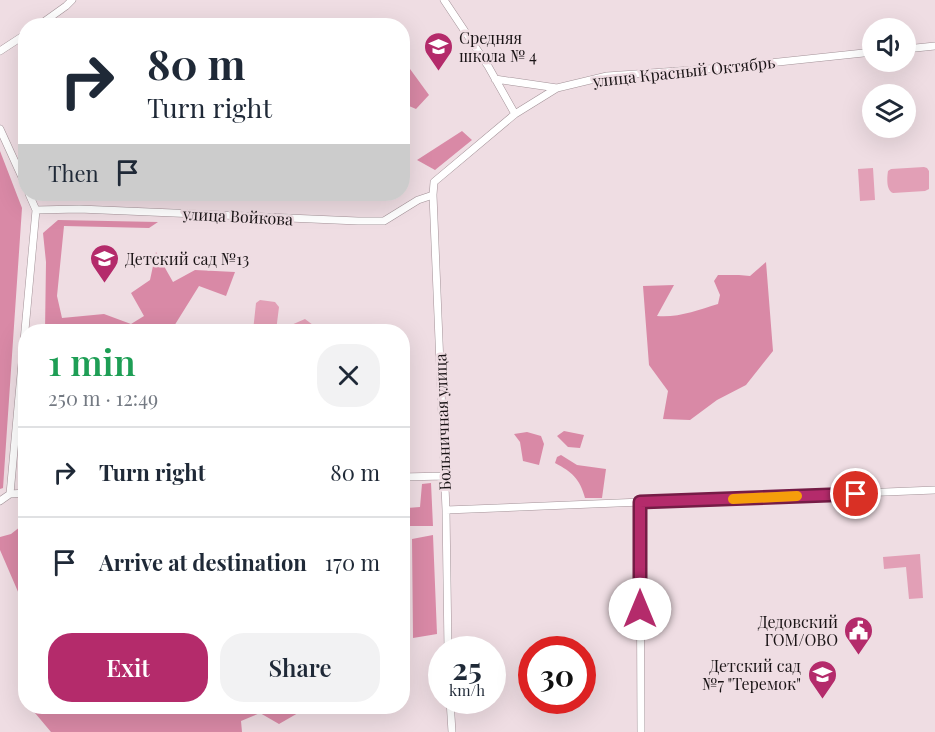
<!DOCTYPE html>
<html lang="en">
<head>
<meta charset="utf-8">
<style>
	:root { --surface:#fff; --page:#f2f2f3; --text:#1f2937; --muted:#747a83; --line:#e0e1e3; --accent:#b42b6b }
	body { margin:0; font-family:"Playfair Display",serif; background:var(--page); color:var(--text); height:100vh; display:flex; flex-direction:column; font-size:22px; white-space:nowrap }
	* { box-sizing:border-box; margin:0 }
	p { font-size:20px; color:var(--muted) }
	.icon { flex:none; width:33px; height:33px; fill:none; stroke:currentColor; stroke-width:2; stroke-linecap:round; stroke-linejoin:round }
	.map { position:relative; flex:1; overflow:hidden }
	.details { position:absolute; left:18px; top:324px; width:392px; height:390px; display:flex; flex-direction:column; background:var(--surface); border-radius:24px; box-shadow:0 6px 24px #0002 }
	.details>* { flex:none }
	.banner { position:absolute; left:18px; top:18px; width:392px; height:183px; border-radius:24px; box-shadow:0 6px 24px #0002; background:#fff; color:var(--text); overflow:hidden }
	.buttons { position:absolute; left:862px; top:18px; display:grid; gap:12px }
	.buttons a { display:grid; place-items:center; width:54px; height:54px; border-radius:50%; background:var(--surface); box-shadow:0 6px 24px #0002; font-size:30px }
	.speed { position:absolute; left:428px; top:636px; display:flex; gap:12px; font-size:30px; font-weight:700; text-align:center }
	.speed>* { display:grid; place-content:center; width:78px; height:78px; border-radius:50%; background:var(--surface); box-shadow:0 6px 24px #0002; line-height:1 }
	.speed small { font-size:15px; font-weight:400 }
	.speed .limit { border:9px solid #d22; background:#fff; color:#111 }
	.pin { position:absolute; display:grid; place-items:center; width:51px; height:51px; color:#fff; margin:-26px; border:3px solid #fff; border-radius:50%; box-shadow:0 2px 6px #0007 }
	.me { position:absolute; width:66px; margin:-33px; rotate:0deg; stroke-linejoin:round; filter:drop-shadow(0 0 4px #0008) }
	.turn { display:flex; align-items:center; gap:21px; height:126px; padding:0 30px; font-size:27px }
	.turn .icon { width:78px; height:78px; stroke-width:2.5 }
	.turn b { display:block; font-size:42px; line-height:51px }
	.then { display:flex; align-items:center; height:57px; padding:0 30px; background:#0003; gap:12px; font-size:22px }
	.round { display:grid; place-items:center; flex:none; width:63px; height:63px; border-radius:24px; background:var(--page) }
	.head { display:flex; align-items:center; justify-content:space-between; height:102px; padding:0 30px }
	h1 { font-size:36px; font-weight:600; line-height:45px; color:#1e9e55 }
	.button { display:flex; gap:12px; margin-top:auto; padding:12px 30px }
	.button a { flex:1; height:69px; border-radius:24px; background:var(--accent); color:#fff; font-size:24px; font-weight:600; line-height:69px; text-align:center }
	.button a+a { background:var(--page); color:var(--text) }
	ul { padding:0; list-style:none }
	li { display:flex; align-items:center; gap:18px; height:90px; padding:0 30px; border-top:2px solid var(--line) }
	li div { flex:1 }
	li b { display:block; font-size:22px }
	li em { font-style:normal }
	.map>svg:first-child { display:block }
</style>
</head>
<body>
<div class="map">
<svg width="935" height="732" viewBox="0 0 935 732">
	<rect width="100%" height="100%" fill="#efdde3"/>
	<path fill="#e29fb6" d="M924,167L927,168L929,171V189L925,191L893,193C886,190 887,178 888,171L891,169Z
		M873,168L875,200L860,201L858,169Z
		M260,300L275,302L279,307L276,331H253L256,303Z
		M305,319L321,331H282V329Z
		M920,554L923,598L909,599L906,567L884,569L883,557Z"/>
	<path fill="#d989a6" d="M402,58L429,95L416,109L402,103Z
		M462,131L472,140L435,170L417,160Z
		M0,151L22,208L3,488L0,489Z
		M58,220L158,222L149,228L64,226L57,296L62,318L104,314L131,324L144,316L131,293L150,280L156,252L173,282L195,270L235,272L226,296L199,286L171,331H45L46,262L43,233Z
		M766,262L773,351L746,385L717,400L690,420L663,419L668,391L649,365L643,286L674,285L657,316C678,318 698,310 718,304L720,295L714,281L718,275H739L750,276Z
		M564,431L584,435L580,448L568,447L557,436Z
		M527,432L541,436L544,444L539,465L523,461L520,442L514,434Z
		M561,455L577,465L606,469L602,498H585C580,479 572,472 555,463L557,457Z
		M431,483L433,526H402V498L407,508L420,507L422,484Z
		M25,523V608L0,550V537L11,534Z
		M433,535L437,634L413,638L412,539Z
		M305,707V709L279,724L260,713L241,721L242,732H51L30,707Z"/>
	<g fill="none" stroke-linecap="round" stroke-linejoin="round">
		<defs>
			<path id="minor" d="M444,0L488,66L515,114
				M38,26L66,6L72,0
				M906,49L935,46
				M0,51L26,34
				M495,79L557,88
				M0,129L26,186
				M29,194L36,210
				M402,477L445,476
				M26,493L10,494L36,210L79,209L358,221H384L418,200L433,195
				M0,501L10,494
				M640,502L641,732
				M446,510L935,490
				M448,650L446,510L433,195L434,182L515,114L557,88L607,76L721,68L873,52
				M450,700L452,732"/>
		</defs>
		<use href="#minor" stroke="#a39298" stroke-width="8"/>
		<use href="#minor" stroke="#fff" stroke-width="7"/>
	</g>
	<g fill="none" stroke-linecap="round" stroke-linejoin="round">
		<defs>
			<path id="route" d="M640,609V502L856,494"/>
		</defs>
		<use href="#route" stroke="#751c46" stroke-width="15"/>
		<use href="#route" stroke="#b42b6b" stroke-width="10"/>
		<path stroke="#f59e0b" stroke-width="10" d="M733,499L797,496"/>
	</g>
	<defs>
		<symbol id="school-pin" viewBox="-11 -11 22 30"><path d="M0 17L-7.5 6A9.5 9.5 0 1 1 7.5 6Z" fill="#b42b6b" stroke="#efdde3"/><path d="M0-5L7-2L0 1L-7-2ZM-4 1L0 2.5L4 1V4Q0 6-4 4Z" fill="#fff"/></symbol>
		<symbol id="civic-pin" viewBox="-11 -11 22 30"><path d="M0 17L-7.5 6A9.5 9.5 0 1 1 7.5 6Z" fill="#b42b6b" stroke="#efdde3"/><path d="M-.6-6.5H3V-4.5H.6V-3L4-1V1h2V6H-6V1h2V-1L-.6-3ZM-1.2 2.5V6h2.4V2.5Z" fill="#fff"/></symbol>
	</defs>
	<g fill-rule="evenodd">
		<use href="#school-pin" x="422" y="30" width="33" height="45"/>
		<use href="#school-pin" x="88" y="242" width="33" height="45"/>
		<use href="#civic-pin" x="842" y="614" width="33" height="45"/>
		<use href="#school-pin" x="806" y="658" width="33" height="45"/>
	</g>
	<g text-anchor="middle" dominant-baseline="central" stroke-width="5" stroke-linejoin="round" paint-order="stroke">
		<g font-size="16" fill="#1a1416" stroke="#efdde3" text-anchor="start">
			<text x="459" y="37">Средняя<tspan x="459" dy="18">школа № 4</tspan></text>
			<text x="125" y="258">Детский сад №13</text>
			<text x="838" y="621" text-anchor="end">Дедовский<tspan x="838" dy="18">ГОМ/ОВО</tspan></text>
			<text x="801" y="665" text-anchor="end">Детский сад<tspan x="801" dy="18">№7 "Теремок"</tspan></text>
		</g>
		<g font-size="16" fill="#1a1416" stroke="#efdde3">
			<text transform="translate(684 71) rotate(-6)">улица Красный Октябрь</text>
			<text transform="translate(238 216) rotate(3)">улица Войкова</text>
			<text transform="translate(442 422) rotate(-92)">Больничная улица</text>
		</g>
	</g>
</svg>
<div class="buttons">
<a><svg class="icon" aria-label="sound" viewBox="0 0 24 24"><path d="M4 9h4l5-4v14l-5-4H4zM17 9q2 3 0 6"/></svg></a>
<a><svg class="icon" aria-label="layers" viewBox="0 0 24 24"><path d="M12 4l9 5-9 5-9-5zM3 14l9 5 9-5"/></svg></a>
</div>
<div class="speed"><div>25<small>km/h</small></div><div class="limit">30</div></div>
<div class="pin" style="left:856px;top:494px;background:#d93025"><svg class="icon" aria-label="arrive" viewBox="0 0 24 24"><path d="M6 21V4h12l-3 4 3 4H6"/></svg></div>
<svg class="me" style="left:640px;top:609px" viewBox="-20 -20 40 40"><circle r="19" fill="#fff"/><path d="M0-13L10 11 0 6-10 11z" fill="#b42b6b"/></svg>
<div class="banner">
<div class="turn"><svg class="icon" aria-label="right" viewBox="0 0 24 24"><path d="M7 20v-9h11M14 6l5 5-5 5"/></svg><div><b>80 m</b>Turn right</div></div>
<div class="then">Then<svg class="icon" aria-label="arrive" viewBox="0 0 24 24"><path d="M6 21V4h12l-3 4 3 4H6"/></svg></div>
</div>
<section class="details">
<div class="head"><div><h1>1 min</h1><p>250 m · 12:49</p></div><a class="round"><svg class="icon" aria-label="close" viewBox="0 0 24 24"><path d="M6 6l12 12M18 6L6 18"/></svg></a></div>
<ul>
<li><svg class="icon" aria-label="right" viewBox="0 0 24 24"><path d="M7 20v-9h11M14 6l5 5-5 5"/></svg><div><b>Turn right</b></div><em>80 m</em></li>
<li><svg class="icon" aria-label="arrive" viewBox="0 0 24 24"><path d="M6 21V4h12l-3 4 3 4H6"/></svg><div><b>Arrive at destination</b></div><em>170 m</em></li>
</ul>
<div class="button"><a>Exit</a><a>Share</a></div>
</section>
</div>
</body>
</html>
